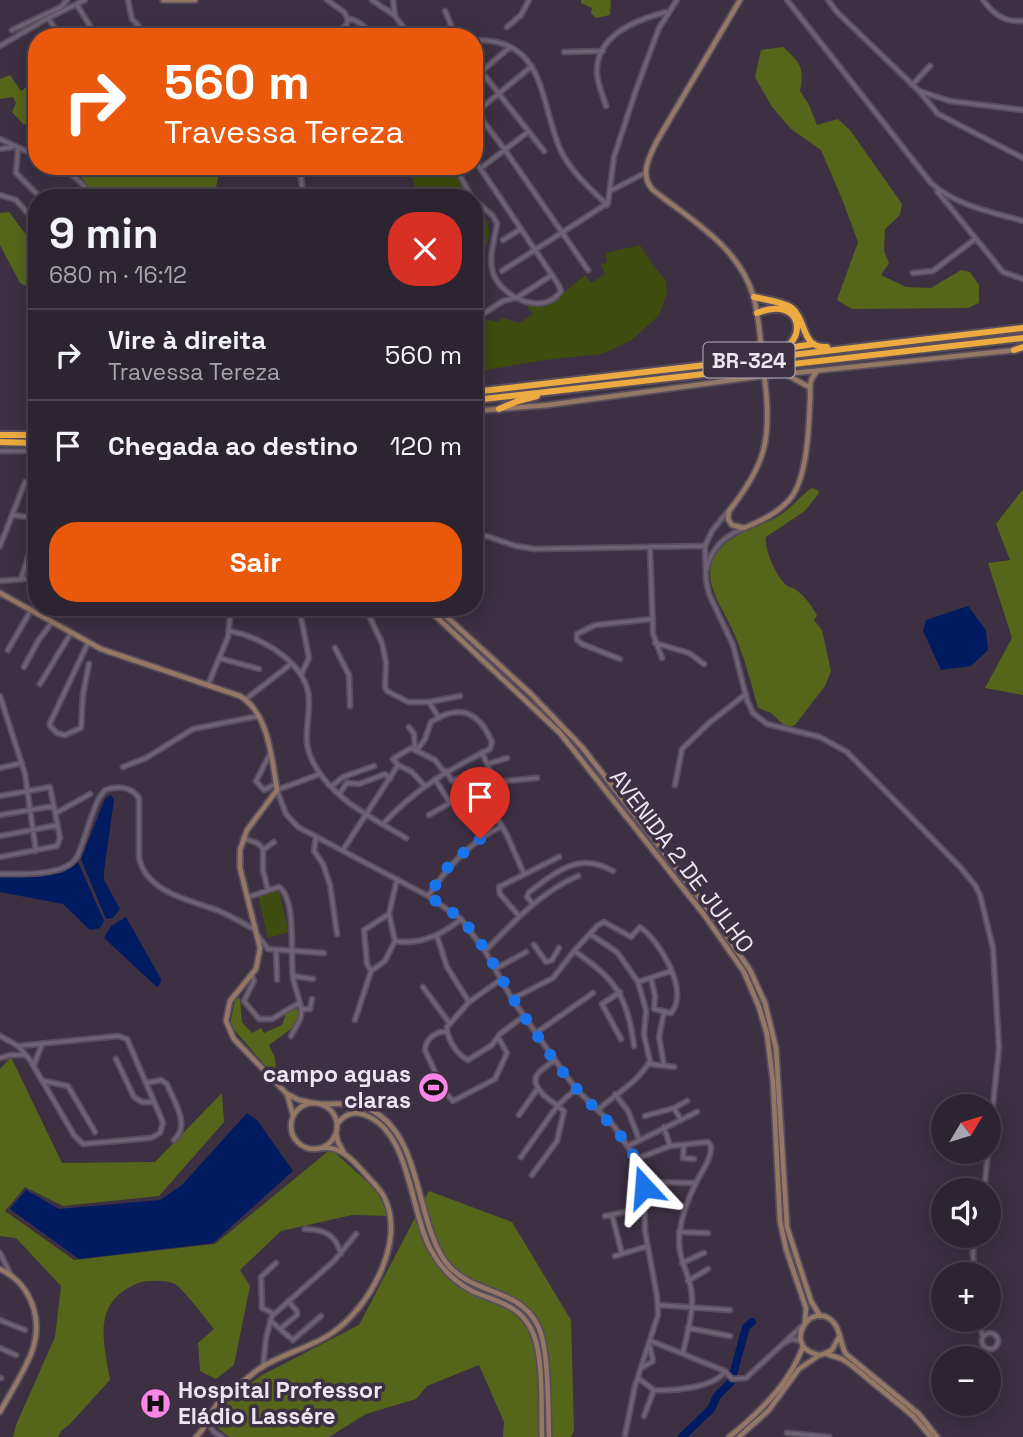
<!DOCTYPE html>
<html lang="pt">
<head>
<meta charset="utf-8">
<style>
	:root { --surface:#2d2432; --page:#39303e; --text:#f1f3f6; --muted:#a7a4ac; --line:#48414d; --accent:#ea580c }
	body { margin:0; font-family:"Space Grotesk",sans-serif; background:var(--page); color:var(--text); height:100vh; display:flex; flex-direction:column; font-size:26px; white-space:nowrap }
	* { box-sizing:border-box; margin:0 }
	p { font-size:23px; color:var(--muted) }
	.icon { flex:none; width:38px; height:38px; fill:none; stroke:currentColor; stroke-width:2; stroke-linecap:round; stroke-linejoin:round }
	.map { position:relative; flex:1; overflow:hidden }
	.panel { position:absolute; left:28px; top:189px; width:455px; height:427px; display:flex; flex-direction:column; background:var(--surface); border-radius:28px; box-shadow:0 4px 18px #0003,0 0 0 2px var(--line) }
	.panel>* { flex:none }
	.guide { position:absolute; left:28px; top:28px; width:455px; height:147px; border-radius:28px; box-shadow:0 4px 18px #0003,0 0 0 2px var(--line); background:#ea580c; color:#fff; overflow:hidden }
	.needle { width:46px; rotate:52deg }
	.fabs { position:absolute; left:931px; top:1094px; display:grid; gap:14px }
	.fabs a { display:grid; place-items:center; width:70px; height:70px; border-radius:50%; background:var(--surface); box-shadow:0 4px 18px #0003,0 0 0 2px var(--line); font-size:35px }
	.pin { position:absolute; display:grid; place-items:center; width:60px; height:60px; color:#fff; margin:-72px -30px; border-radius:50% 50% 50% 0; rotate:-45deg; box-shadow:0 0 7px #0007 }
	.pin .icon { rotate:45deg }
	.me { position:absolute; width:77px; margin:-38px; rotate:341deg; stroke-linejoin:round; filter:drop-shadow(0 0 5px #0008) }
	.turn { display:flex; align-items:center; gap:24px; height:147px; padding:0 21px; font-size:32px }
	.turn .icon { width:91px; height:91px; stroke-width:2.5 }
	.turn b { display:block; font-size:49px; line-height:60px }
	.round { display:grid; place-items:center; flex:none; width:74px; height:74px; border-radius:28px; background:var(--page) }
	.overview { display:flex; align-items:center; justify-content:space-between; height:119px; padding:0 21px }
	h1 { font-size:42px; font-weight:800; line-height:52px }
	.primary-button { display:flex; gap:14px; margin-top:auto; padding:14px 21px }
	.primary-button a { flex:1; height:80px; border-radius:28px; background:var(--accent); color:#fff; font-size:28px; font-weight:800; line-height:80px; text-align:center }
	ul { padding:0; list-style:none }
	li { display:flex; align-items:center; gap:21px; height:91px; padding:0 21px; border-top:2px solid var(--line) }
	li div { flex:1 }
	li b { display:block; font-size:26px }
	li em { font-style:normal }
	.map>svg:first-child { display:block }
</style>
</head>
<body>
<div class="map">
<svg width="1023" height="1437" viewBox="0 0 1023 1437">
	<rect width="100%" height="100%" fill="#3c3042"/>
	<path fill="#3e4c0f" d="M424,166H451L469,198H419L409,170Z
		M474,203C493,222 495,242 474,260Z
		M640,245L652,264L666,280L667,294L659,315L632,340L602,354L552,359L474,372V322L483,318L497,322L503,318L520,323L533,314L526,305L554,301L585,275L591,283L605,274L601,265L607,262L606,253Z
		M279,891L289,932L268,938L258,896Z"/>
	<path fill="#55661a" d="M581,0H611L610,15L596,18L591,13L592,8L581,3Z
		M783,47C800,62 805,68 800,91L809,105L817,125L838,119L850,130L902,204L900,215L885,229L884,251L889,263L881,275L906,287L931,288L961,270L970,272L979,285V303L968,308L852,309L837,300L858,242L842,199L821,150L791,129L772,107L755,77L761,50Z
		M37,61C37,80 43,116 24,125L12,112L16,103L13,97L0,99V79L10,75L21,91L28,86Z
		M77,166H221L215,191L207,198H129L126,195L96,198L78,172Z
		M9,212C19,224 24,235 37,244V292L20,283L0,245V213Z
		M811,488L818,490L819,493L805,511L766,537C764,549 776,575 785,584C786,586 792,588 795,589C805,596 810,604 817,615L814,620L822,630L831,671L825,686L795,725L787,728L771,713L758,708C751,683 744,655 733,631C719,600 691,569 730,540C746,528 767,525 783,513C793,506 801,496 811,488Z
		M1023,489V695L985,688L1012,638L988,563L1010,560L996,524Z
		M240,998L242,1022L252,1033L261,1028L264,1033L282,1025L286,1014L297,1007L299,1019L291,1029L269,1045L275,1058L276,1078L230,1025L235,999Z
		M11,1057L62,1163L155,1162L222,1093L224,1122L159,1196L63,1206L25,1187L5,1211L74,1260L215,1244L331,1149L376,1190L389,1216L352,1215L281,1231L240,1270L250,1286L234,1365L216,1379L200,1371L198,1343L214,1329C206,1319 184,1290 175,1284C166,1280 147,1280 138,1283C92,1302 103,1340 110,1380L70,1424L61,1431L58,1437H13L16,1425L55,1337L61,1286L16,1238L0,1236V1069Z
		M429,1191L512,1222L571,1320L574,1430L571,1437H503L504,1422L479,1365L427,1386L416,1399L366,1414L329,1437H229L214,1425L222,1404L262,1375L359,1325Z"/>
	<path fill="#001b60" d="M968,606L986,630L988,650L971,666L941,670L923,631L926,620Z
		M111,795L114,800L104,871V880L120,909L113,918L106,919L81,859L105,799Z
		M78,862L104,921L100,928L90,930L63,904L0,892V876L62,873Z
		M126,917L161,979L160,984L157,987L104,938L111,926Z
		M247,1113L257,1120L293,1171L213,1243L79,1259L10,1209L26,1190L59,1209L160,1200L182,1185Z"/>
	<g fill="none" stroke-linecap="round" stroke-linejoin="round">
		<path stroke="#001b60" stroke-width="8" d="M682,1437L711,1409L717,1396L731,1382L746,1327L752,1322"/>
		<defs>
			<path id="street" d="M128,0L132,19L149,37
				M327,0L344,12L348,19C359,20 364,26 372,34L369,37
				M372,0L394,15
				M393,0L395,16L411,37
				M787,0L931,183C957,206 991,212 1023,221
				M828,0L837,12L919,91L938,114L1023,158
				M983,0C994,15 1004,22 1023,21
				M77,5L97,37
				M445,11L456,37
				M48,18L61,37
				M507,27L521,15L529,0
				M12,30L61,7L67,0
				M328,37L346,26L348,19
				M474,40C548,38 539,104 561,151C571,172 591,189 607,205
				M0,46L48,18L85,0
				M564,52L603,51
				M474,62L544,151
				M481,72L509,48
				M912,85L930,66
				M919,91L950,101L1023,110
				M606,106C603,96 598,85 597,74C595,35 636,20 666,12
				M474,109L505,150L588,270
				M474,114L532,66
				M0,139L37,156
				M18,148L16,173L41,198
				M0,149L12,147
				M474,159L558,284L561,291C544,317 502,298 493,273C488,256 495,240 497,223L492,215L474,200
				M57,166C71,173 85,184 92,198
				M300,166L303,198
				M455,166L472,198
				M481,168L528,132
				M610,191L645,173
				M937,191L1003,272L1023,279
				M0,195L16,200L37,224
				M337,198H352
				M31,217L37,210
				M503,240L521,229
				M502,271L608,203L614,157L636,90L659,28L677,0
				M913,273L933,271L975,239
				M477,318L503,301L518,297L552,275
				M0,451H37
				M728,511L712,531L705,546L706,580L709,594L733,645L747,700L753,713L767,724L820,737L847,752L960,867L975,885L980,895L993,948L999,1048L989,1142
				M13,515L35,518
				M474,532L516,546L535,549L704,546
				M0,546L25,482
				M650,547L653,634L662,658
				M706,571C711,549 722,538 742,529
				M21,579L32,544L36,518
				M0,581L37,578
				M299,607L309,658L301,675
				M365,607L382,643L386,663L385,687L387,691L408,702H429L460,696
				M229,631C261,636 309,664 309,701C309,729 300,742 317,769C336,801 376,820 406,838
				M88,643L50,723V726L57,733L65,735L81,728L83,694L89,664
				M655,643L689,653L704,664
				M335,648L349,675L350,706
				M8,650L31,610
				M219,658L259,669
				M620,659L582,644L577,640V634L595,625L653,619
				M24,667L38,641L52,622
				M40,684L71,633
				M208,685L228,637L231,607
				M0,696L25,774L36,851
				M246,699L291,664
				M429,702L439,718
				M409,727L414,734L415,749
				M482,752L497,788L485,806
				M270,754L256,781L264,790L276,784
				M488,764L507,758
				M398,765L393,759L411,748L435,760L445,773
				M398,765L412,772L424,785
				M123,767L146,758L193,729L259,716
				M0,768L22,763
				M446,771L452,781L465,776L470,777L478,797L494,813L507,835L524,874
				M320,774L277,790L286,814L298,827L428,896L461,919L485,951L512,999L555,1060L576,1089L614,1126L636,1159L644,1187L645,1231L657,1296L658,1315L635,1386L625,1435
				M435,779L450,803
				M496,782L537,778
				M675,785L682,749L709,723L746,694
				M332,786L343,777L374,766
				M339,794L347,783L359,784L385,774L390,779
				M0,796L50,787L60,838L57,846L0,857
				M56,813L90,794
				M0,815L54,806
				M429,815L450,803L468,801
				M383,824C415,789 448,770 490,749L492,742C479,712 460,703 431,722L425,739L417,750
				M0,836L58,825
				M316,837L314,851L323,864L330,885L337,934
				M243,838L257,843L263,848V870L268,890
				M263,850L274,842
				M343,850L398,765
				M0,874C20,874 68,877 78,855C86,836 90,816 99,798L105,790C117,786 131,786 139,798V857C145,892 190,900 219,911C231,916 242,923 254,929
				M397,879L389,914L395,941C420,945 442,935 461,919
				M428,896C448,866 469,843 502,826
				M248,897L279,887C297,899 290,956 293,978C295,989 303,1005 301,1016C299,1023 294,1030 291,1036
				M532,903L527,897L529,892C557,872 578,851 613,871
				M519,916L500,894L499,887L559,857
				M590,934L617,952L638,982L646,1010L644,1035L650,1061C638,1082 617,1093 599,1109
				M437,936L447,967L469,1002
				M259,937L268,949L324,953
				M534,945L546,962L552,960L559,948
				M276,950L277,980
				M485,951C514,922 539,893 578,876
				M574,951C615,978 628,997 634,1046
				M495,969L526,952
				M371,971L367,964L364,930L389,914
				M371,971L385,961L395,941
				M252,975L254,981L244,1001L259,1019H272L299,1003
				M293,976L313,979
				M500,980L469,1002L447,1027C447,1039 457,1055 468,1060L492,1045L500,1034L524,1016
				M638,982L671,971
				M423,987L450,1024
				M620,992L602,1004L621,1039
				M512,999L553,978L574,951L597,926L604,922L631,937L640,927C660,941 690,991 671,1013L654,1009L655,996L651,978
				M301,1009H310L312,999
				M664,1012L659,1037L664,1065
				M355,1020L371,971
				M447,1032C436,1030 426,1039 425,1050L443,1090L453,1101L495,1079L507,1053L498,1037
				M536,1033L593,993
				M0,1036L18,1046L30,1060L74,1135L83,1144L151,1138L160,1133L163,1123L159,1113L127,1039L118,1036L18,1046
				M0,1058L11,1055H26
				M116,1059L134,1097L142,1102H154
				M555,1060C550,1064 541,1069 537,1075C530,1086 549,1101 558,1105L576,1089
				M649,1064L674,1067
				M34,1065L42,1044
				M44,1081L68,1086L95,1132
				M147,1083L161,1080L167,1084C174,1102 191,1125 174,1140
				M615,1094L628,1111L639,1139
				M519,1115L538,1088
				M645,1116L674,1108
				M681,1120L674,1108L687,1101
				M664,1127L670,1146
				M684,1145L683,1158L694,1159
				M628,1146L697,1112
				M521,1157L558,1105
				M636,1159L670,1146L708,1142L711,1146C711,1162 701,1171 695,1185C688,1199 682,1215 680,1231C676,1255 687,1268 691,1289C695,1309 687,1333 683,1353
				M532,1175L557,1141L564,1111L557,1106
				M643,1182L695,1183
				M984,1190L988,1152
				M612,1215L622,1254
				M605,1216L645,1208
				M305,1229C326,1230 335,1234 341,1254
				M679,1232L708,1233
				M0,1253L11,1275
				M615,1256L648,1246
				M682,1263L704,1253
				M974,1274L973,1253L975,1236
				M688,1281L708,1269
				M658,1305L730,1310
				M274,1314L262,1308L261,1277L276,1263
				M0,1320L25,1330
				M270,1320L280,1329L297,1315V1311L288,1301
				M977,1320L983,1336
				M688,1328L730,1336
				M280,1329L293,1340L321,1316
				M982 1341a8 8 0 1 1 16 0a8 8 0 1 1-16 0Z
				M651,1341L725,1371L732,1379L746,1378L803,1325
				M786,1342L792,1339L801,1341
				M0,1348L16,1355
				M263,1367L266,1338L272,1316L334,1261L356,1234
				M643,1367L653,1361L650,1347
				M0,1378H1
				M639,1379L654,1390
				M654,1390C672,1391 715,1388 725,1371
				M644,1416L654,1390
				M208,1423L214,1432L222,1437
				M787,1433L829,1437"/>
			<path id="secondary" d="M163,0H195
				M740,0L657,141C649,157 639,175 653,190C691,220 738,246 753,295C758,311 759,328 761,344
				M789,376L809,387
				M765,382C772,440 765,465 729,511L728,519L732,525L744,528C760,521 777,514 789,500C807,481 809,428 810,401C811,389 807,381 817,372
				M474,411L548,405L755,377L1016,350
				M0,593L101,649L240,696C269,713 272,760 277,790L247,830L240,850V868L260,948L256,969L230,1001L226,1021L234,1039L287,1094L299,1100L313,1103
				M426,607L560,733L705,916L744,972L759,1007L767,1034L773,1082L780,1221L786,1249L806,1308L805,1322
				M436,607L531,694L582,747L711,913L750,970L765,1003L776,1048L787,1227L811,1301L820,1316
				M287,1094L293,1115
				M291 1126a23 23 0 1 1 46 0a23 23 0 1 1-46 0Z
				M320,1104C332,1104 346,1103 357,1105C425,1121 412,1221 448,1265C474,1295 520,1288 538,1326C549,1348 548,1410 549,1437
				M337,1124C344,1115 353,1110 365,1115C411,1132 410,1213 431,1250C440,1267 455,1282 472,1291C496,1302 520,1304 532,1331C544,1355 541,1409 542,1437
				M336,1133L338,1142L343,1151
				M0,1269C32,1284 44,1321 31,1354C23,1374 10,1393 0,1412
				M839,1337L832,1350L821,1355C779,1350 811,1296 834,1323C841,1331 840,1344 846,1354L919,1414L937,1437
				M827,1354L842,1359L851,1365L913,1416L931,1437
				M196,1437C207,1427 209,1412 219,1402C230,1391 244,1381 256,1371C279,1354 309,1349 332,1333C368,1309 406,1243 385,1199C382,1191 375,1185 369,1178C357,1165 342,1145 323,1148
				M729,1437C758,1414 791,1382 803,1346
				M739,1437L769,1410L799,1369L818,1356"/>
			<path id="highway" d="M754,297C766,300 782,301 792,308C807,320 801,349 827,347
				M757,313C803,294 811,344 772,354
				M788,348L814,344
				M1014,350L1023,347
				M474,392L1023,328
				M474,400L1023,338
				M499,409L518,401L537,396
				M0,435H37
				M0,442L37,443"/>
		</defs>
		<use href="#street" stroke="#574d5c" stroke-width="7"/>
		<use href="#secondary" stroke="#574d5c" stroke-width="8"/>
		<use href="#highway" stroke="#574d5c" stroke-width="10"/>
		<use href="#street" stroke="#6e6174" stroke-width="3.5"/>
		<use href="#secondary" stroke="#947764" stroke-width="4.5"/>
		<use href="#highway" stroke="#ecaa40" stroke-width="6"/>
		<defs>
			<path id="secondary-bridge" d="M761,344L765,382"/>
		</defs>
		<use href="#secondary-bridge" stroke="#574d5c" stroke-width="8" stroke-linecap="butt"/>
		<use href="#secondary-bridge" stroke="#947764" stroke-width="4.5"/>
	</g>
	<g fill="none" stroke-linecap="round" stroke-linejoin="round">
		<path stroke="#1a73e8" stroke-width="12" stroke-dasharray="0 21.6" d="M480,839L450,864L428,896C444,906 458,915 470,929C492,956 506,990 526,1019C542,1042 557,1067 576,1088C604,1120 637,1142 644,1187"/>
	</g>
	<defs>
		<symbol id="stadium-disc" viewBox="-11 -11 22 22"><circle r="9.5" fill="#fb86e5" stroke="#3c3042"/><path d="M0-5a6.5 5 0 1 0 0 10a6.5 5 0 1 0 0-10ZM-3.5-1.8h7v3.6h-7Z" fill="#111"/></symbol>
		<symbol id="hospital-disc" viewBox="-11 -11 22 22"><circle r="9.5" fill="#fb86e5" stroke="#3c3042"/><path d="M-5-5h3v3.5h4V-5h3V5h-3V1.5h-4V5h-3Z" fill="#111"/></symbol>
	</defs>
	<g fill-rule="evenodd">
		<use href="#stadium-disc" x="416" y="1070" width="35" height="35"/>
		<use href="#hospital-disc" x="138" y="1386" width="35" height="35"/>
	</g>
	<g text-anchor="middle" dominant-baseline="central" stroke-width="7" stroke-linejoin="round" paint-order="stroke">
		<rect fill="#3c3042" stroke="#b7aebb" stroke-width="2" x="703.5" y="342.5" width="91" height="35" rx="5"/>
		<g font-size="21" font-weight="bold" fill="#ece4ef">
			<text x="749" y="360">BR-324</text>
		</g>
		<g font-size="23" fill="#ece4ef" stroke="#3c3042">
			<text transform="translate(682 861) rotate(53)">AVENIDA 2 DE JULHO</text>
		</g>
		<g font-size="23" font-weight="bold" fill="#ece4ef" stroke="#3c3042" text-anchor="end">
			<text x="411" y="1074">campo aguas<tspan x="411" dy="26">claras</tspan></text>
			<text x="178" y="1390" text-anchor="start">Hospital Professor<tspan x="178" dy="26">Eládio Lassére</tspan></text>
		</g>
	</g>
</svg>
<div class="fabs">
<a><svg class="needle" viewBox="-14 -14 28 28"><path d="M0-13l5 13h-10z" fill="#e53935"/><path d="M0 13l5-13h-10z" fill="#a7a4ac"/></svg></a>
<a><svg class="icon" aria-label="sound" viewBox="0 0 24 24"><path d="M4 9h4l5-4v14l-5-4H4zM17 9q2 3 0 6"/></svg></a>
<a>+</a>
<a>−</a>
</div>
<div class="pin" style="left:480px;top:839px;background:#d93025"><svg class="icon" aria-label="arrive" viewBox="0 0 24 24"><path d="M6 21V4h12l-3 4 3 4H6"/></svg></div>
<svg class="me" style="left:644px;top:1187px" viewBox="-20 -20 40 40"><path d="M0-17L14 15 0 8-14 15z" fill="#1a73e8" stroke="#fff" stroke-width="4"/></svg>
<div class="guide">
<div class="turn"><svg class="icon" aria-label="right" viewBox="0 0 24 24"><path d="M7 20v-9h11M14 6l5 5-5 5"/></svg><div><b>560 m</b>Travessa Tereza</div></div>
</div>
<section class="panel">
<div class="overview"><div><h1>9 min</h1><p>680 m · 16:12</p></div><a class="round" style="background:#d93025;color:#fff"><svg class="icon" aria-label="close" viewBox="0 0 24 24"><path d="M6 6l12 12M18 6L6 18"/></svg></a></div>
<ul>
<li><svg class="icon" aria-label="right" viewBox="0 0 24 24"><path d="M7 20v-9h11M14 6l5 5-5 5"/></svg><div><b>Vire à direita</b><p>Travessa Tereza</p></div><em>560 m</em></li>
<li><svg class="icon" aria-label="arrive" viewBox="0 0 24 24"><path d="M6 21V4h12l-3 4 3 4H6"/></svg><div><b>Chegada ao destino</b></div><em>120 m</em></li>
</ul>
<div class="primary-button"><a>Sair</a></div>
</section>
</div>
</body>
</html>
